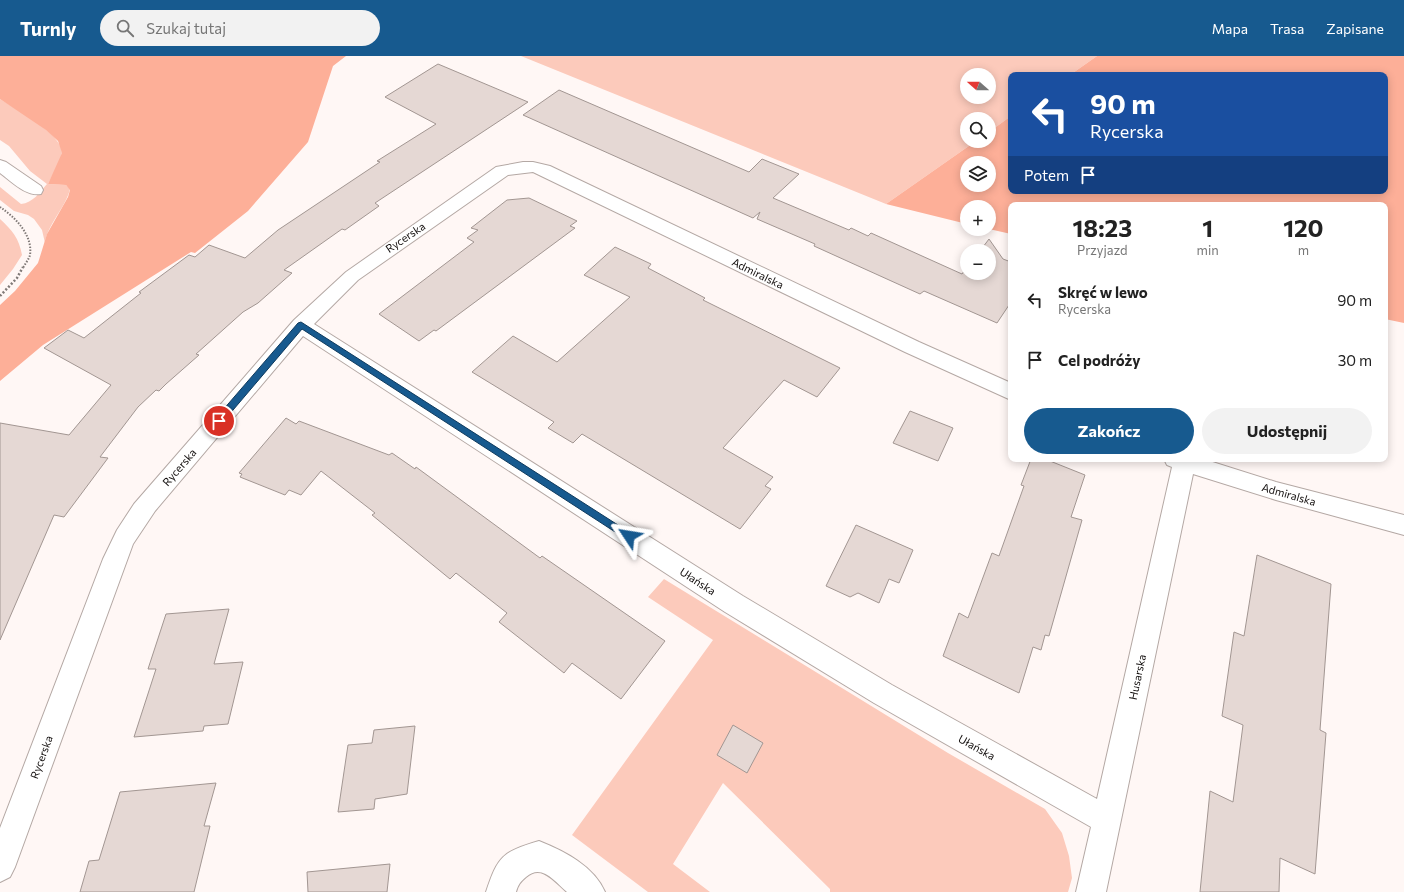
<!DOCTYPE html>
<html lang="pl">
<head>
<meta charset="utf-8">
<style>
	:root { --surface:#fff; --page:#f2f2f2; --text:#222; --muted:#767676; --accent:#175a8f }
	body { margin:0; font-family:Commissioner,sans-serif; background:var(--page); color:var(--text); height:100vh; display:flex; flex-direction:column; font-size:15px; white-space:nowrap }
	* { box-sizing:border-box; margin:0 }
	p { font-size:13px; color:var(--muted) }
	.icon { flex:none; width:22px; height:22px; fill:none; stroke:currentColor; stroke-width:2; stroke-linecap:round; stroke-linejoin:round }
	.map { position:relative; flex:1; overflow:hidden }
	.drawer { position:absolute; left:1008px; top:146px; width:380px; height:260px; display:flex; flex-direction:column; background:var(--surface); border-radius:8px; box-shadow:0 2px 10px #0003 }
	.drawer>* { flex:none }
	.banner { position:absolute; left:1008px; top:16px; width:380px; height:122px; border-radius:8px; box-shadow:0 2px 10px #0003; background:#1a4fa0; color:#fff; overflow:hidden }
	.needle { width:26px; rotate:291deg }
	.buttons { position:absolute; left:960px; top:12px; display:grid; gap:8px }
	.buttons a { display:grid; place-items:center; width:36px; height:36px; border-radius:50%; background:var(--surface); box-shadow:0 2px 10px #0003; font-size:20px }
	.pin { position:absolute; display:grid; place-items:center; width:34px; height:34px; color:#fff; margin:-17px; border:2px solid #fff; border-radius:50%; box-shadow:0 1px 4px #0007 }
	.me { position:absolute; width:44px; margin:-22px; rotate:303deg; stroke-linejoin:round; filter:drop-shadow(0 0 3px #0008) }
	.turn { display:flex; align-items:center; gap:14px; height:84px; padding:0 16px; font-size:18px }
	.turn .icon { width:52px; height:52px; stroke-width:2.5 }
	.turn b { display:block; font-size:28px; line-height:34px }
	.then { display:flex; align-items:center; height:38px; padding:0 16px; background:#0003; gap:8px; font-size:15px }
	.eta { display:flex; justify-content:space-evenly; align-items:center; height:68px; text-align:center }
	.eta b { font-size:24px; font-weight:700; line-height:28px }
	.primary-button { display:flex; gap:8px; margin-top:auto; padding:8px 16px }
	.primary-button a { flex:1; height:46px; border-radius:24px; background:var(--accent); color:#fff; font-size:16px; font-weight:700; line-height:46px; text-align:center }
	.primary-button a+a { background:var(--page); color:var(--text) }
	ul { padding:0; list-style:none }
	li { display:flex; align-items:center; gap:12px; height:60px; padding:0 16px }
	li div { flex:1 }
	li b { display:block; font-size:15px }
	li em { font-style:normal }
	header { display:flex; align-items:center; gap:24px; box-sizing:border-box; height:56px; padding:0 20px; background:var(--accent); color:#fff }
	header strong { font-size:19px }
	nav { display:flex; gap:22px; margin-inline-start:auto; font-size:14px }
	.search { width:280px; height:36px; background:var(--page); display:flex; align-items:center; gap:10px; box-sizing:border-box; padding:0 14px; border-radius:22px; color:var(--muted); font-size:15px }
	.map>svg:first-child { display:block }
</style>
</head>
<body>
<header>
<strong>Turnly</strong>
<div class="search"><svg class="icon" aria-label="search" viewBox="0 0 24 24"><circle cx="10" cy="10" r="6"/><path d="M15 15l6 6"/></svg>Szukaj tutaj</div>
<nav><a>Mapa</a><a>Trasa</a><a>Zapisane</a></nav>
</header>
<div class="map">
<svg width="1404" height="836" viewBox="0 0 1404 836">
	<rect width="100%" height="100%" fill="#fff7f5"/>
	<path fill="#fccabb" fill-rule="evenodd" d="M521,0H1097L1070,19H1011V60L989,76V63H967V85H976L886,148ZM967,19H989V41H967Z
		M0,43C15,53 61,77 62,96C62,106 52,119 48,128L66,129L70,133C65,153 48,167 45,187L42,174L34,163L28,159L14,155L0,144V131L21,148C33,147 40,136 47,128L30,115L9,90L0,84Z
		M0,163C12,174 19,182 22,199L13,213L0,229Z
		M664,523L948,697L1045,753L1062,777L1069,800L1072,822L1068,836H830V833L723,727L673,808L710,836H648L572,779L713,584L648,541Z"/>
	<path fill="#fdaf98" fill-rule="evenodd" d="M0,0H346L333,10L308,86L248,155L195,197L191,196L43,289L0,325V249L15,235L38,207L47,178L68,141L70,134L66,129L48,128L62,97L58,85L46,74L0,43Z
		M1097,0H1404V267L1385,263V149H1011V178L989,173V151H967V168L886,148L976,85H989V76L1011,60V135H1385V19H1070ZM967,107H989V129H967Z"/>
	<path fill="#e5d8d4" stroke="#a29692" d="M438,8L528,46L375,147L379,150L345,174L342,173L284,214L292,217L258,247L243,256L196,298L199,299L166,328L159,335L156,334L138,351L100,401L108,402L64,461L54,459L0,584V367L69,379L111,329L44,292L68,274L84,282L141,237L139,236L189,199L195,201L209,189L245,202L278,174L380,106L377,105L436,68L385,41Z
		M559,34L749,116L762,103L799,118L773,142L849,174L851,172L868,180L871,177L962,218L967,211V217H989V195H980L989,183L1003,203L1011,206V246L997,267L924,235L920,238L814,190L815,188L757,163L760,156L753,162L523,59Z
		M529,142L577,165L570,170L575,172L436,275L434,274L419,285L379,258L474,186L467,182L478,174L471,172L507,144Z
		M615,191L651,208L648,212L705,242L703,244L840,312L817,341L784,324L723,392L773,421L765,430L771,433L740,473L582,378L573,387L548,372L554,366L472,316L513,280L557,306L630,241L584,219Z
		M910,355L953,372L938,405L893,387Z
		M286,362L296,368L299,365L389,399L392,397L415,413L416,411L540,502L542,500L665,585L621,643L572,607L564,617L499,566L507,557L456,517L450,523L372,459L375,457L321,415L301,439L289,434L285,439L240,421L242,418L239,417Z
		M1031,403H1045L1085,419L1071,461L1082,464L1049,580L1045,579L1041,594L1033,591L1019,637L943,600L959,557L968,562L992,497L999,500L1024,430L1021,429Z
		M856,469L913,494L899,527L889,523L879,547L858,537L850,541L826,530Z
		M1257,499L1331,528L1320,674L1326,677L1315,818L1280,802L1279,836H1200L1210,735L1233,746L1243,669L1222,660L1234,576L1244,580Z
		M229,553L214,608L243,606L228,668L204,670L203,675L134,681L156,613H148L166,558Z
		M733,669L763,687L747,717L717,699Z
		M415,670L407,738L375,743L374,753L338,756L348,689L372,687L374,674Z
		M216,727L204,770H210L194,836H80L89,805L99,804L120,736Z
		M390,808L387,836H308L307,816Z"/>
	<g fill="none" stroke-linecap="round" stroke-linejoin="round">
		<defs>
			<path id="minor" d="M0,104L6,106L41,130L43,134L41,138C26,141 11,125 0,117Z
				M523,106H533L550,110L919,286L1011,327V344L905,296L533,116L508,119L358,224L314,268L743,540L892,629L1097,743L1172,411L1167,409L1164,403H1203L1276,426L1404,459V479L1276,444L1193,418L1106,836H1076L1091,771L874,647L725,556L303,280L155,455L133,488L15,811L10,821L0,826V772L103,503L117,474L134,448L294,264L346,216L496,111Z
				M539,785C564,795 594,810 605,836H567C555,826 542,807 526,821C520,826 518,829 516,836H486C498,800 502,796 539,785Z"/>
		</defs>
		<use href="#minor" stroke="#b4a8a4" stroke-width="2"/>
		<path stroke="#7f7977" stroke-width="2" stroke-dasharray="1.5 1.5" stroke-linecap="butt" d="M0,151C15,161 33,179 30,199C29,203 25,208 23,212"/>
		<path stroke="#7f7977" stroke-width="2.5" stroke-dasharray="2 2" stroke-linecap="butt" d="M0,240L17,222L23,211"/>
		<use href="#minor" fill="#fff" fill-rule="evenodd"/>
	</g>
	<path fill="#175a8f" stroke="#0f3a5d" d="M301,266L632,478L634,480L632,483H626L302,273L222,367H216V362L298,267Z"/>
	<g text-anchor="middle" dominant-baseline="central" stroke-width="3" stroke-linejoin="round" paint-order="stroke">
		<g font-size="11" fill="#110d0c" stroke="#fff">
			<text transform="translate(405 181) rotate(-34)">Rycerska</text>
			<text transform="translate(758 217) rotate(26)">Admiralska</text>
			<text transform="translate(179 411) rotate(-49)">Rycerska</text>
			<text transform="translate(1289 438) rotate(16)">Admiralska</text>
			<text transform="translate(698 525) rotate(33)">Ułańska</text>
			<text transform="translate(1137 621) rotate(-78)">Husarska</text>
			<text transform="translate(977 691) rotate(29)">Ułańska</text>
			<text transform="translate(41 701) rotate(-70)">Rycerska</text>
		</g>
	</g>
</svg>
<div class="buttons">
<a><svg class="needle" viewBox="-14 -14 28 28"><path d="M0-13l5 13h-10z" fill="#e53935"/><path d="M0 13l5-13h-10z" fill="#767676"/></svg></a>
<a><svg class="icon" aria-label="search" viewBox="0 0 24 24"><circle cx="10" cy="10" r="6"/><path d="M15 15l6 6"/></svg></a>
<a><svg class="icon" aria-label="layers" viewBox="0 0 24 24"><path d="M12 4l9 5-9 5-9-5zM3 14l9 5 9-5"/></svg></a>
<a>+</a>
<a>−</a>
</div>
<div class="pin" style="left:219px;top:365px;background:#d93025"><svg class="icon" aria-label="arrive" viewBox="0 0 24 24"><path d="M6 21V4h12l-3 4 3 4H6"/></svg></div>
<svg class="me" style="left:629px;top:480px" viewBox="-20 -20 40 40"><path d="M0-17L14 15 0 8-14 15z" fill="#175a8f" stroke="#fff" stroke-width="4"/></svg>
<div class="banner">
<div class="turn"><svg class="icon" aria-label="left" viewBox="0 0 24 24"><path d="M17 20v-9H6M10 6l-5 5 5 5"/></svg><div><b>90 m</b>Rycerska</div></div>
<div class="then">Potem<svg class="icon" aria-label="arrive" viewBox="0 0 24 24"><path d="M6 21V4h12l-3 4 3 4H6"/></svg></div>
</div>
<section class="drawer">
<div class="eta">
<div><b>18:23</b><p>Przyjazd</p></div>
<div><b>1</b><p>min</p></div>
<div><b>120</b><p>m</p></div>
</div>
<ul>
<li><svg class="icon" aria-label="left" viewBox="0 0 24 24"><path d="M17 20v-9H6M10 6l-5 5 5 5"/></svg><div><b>Skręć w lewo</b><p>Rycerska</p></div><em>90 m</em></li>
<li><svg class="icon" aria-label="arrive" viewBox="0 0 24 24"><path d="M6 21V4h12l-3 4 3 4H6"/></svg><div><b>Cel podróży</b></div><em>30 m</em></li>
</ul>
<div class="primary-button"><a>Zakończ</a><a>Udostępnij</a></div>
</section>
</div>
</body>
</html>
